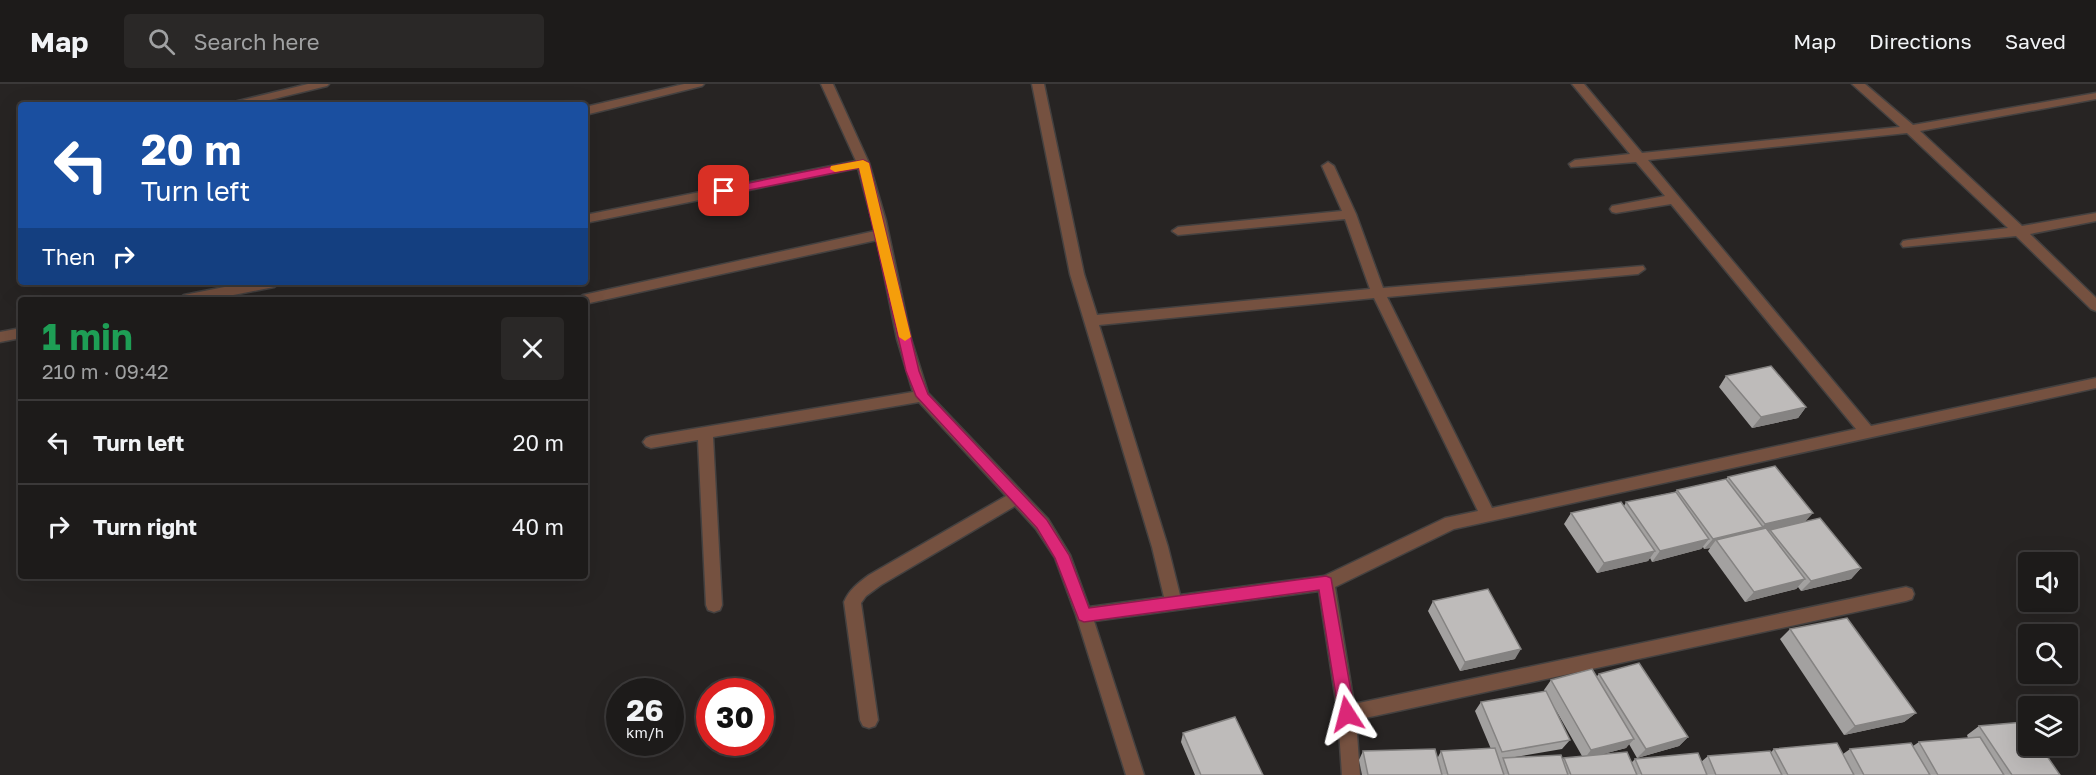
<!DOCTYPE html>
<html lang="en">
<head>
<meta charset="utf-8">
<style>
	:root { --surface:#1d1b1a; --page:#2a2827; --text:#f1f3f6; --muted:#a0a1a2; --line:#3b3939 }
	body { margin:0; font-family:"Golos Text",sans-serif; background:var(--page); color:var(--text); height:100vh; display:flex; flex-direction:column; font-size:22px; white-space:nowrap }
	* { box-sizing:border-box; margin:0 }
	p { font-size:20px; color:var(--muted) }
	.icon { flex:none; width:33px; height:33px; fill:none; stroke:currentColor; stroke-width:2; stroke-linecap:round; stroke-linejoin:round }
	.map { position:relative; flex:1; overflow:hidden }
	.details { position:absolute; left:18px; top:213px; width:570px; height:282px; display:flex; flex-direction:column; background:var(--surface); border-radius:6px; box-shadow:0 6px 24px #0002,0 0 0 2px var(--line) }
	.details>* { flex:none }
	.banner { position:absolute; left:18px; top:18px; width:570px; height:183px; border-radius:6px; box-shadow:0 6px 24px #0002,0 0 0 2px var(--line); background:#1a4fa0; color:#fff; overflow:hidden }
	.buttons { position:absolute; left:2018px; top:468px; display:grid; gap:12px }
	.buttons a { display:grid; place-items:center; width:60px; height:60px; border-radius:6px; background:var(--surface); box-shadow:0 6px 24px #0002,0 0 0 2px var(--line); font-size:30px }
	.speed { position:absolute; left:606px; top:594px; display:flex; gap:12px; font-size:30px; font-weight:700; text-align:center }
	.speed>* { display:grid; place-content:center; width:78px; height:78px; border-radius:50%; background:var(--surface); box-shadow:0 6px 24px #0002,0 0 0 2px var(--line); line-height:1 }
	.speed small { font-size:15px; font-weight:400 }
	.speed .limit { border:9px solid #d22; background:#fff; color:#111 }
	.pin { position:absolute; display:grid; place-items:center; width:51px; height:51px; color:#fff; margin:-26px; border-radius:12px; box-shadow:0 3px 9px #0006 }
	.me { position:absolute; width:66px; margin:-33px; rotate:351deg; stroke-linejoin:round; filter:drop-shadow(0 0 4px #0008) }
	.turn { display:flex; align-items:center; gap:21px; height:126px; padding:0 24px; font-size:27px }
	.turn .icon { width:78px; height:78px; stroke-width:2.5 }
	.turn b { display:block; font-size:42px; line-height:51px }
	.then { display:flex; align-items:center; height:57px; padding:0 24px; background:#0003; gap:12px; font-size:22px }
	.round { display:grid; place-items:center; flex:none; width:63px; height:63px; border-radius:6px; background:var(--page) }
	.summary { display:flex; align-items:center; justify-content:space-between; height:102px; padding:0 24px }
	h1 { font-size:36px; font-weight:700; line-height:45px; color:#1e9e55 }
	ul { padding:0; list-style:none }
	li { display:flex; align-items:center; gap:18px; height:84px; padding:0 24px; border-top:2px solid var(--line) }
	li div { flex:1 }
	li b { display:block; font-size:22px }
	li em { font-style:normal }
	header { display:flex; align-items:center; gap:36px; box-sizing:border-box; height:84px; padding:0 30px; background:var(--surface); border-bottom:2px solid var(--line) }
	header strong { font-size:28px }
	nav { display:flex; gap:33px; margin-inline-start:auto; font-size:21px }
	.search { width:420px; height:54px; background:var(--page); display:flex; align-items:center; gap:15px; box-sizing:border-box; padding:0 21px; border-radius:6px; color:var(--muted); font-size:22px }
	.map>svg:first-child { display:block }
</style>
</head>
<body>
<header>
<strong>Map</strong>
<div class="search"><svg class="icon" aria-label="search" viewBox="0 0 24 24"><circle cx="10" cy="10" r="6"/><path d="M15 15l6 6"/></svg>Search here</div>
<nav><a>Map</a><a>Directions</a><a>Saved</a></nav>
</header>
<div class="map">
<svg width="2096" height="691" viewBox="0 0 2096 691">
	<rect width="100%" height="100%" fill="#272423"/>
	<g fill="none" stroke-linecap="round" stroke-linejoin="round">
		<defs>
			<path id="minor" d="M308,0H329L327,2L249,21H228L230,19Z
				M684,0H704L702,2L585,31V23Z
				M821,0H833L869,79L886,137L911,255L928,309L1048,435L1070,471L1089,523L1164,513L1152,463L1070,190L1032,0H1044L1084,190L1097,231L1370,205L1345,135L1178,151L1172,147L1178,143L1342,127L1322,82L1328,78L1334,82L1356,130L1383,204L1643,182L1645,185L1638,190L1387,213L1492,424L1856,345L1671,120L1616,129L1612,128L1610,125L1612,122L1665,112L1636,78L1571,83L1569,80L1575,76L1630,70L1572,0H1584L1642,69L1900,43L1852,0H1865L1913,41L2096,9V15L1920,47L2022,142L2096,129V137L2030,150L2096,214V227L2091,225L2016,152L1903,163L1901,160L1903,157L1908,156L2008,144L1907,49L1648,76L1871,342L2096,294V304L1454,445L1335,503L1354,620L1906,503L1912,505L1914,510L1912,515L1906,517L1356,636L1360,691H1342L1338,630L1319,507L1094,537L1144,691H1126L1076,531L1055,474L1036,445L1015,422L881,501L866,512L861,519L878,636L875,642L869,644L863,642L860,636L844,518C849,506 858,499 869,491L1006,412L919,318L713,353L722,521L720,526L714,528L708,526L706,521L698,356L651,364L646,362L643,358L646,354L651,352L913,308L897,255L877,156L585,220V216H576L583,211L875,147L858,84L585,139V131L856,77ZM1374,214L1478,427L1445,434L1324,492L1180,511L1168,463L1099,241Z
				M250,198H281L274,203L208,216H177L184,211Z
				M21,244V254L0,258V248Z"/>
		</defs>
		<use href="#minor" stroke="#444140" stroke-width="3"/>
		<use href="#minor" fill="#755140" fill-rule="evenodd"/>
	</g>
	<path fill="#a3a1a0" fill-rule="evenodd" d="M1726,292L1806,323L1798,334L1752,344L1719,303Z
		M1728,393L1805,438L1861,484L1851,495L1801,507L1798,503L1796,505L1745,518L1708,467L1710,464L1704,465L1703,463L1701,465L1652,478L1650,474L1648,477L1597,489L1564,440L1571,429L1624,422L1626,418L1675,408L1677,406L1726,395Z
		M1433,517L1515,575L1460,587L1428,527Z
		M1790,545L1916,629L1904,638L1844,651L1780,555Z
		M1599,590L1688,653L1679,662L1637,674L1629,660L1626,664L1599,671L1632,678L1635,675L1701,678L1708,672L1771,668L1774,665L1843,670L1850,665L1913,662L1919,658L1968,654L1967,651L1979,642L2060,691H1362L1359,676L1363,667L1438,673L1441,667L1491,665L1475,627L1481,618L1545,608L1544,606L1551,596L1596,593ZM1553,621L1582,672L1564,674L1562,676L1515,673L1562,665L1570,656Z
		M1183,649L1263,691H1195L1181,658Z"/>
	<path fill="#858382" d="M1806,323L1798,334L1752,344L1761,333Z
		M1813,429L1804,439L1770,446L1769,448L1716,456L1710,464L1704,465L1713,455L1762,443L1765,440Z
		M1709,455L1701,465L1652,478L1660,467Z
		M1655,467L1648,477L1597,489L1604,479Z
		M1861,484L1851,495L1801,507L1811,497Z
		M1805,495L1796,505L1745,518L1754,508Z
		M1521,565L1515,575L1460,587L1465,578Z
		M1916,629L1904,638L1844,651L1855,642Z
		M1688,653L1679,662L1637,674L1646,665Z
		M1634,655L1626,664L1584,675L1591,666Z"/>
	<path fill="#bebbba" stroke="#858382" stroke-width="1.5" d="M1771,282L1806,323L1761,333L1726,292Z
		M1775,382L1813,429L1765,440L1728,393Z
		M1726,395L1763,443L1713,455L1677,406Z
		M1676,408L1709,455L1660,467L1626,418Z
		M1621,418L1655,467L1604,479L1571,429Z
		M1820,434L1861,484L1811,497L1770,446Z
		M1766,444L1805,495L1754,508L1716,456Z
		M1488,505L1521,565L1465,578L1433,517Z
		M1847,534L1916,629L1855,642L1790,545Z
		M1639,579L1688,653L1646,665L1599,590Z
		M1592,585L1634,655L1591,666L1551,596Z
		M1546,607L1570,656L1502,668L1481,618Z
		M1235,633L1263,691H1201L1183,649Z
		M2024,638L2028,644V662H2040L2060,691H2012L1979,642Z
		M1980,653L2004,691H1938L1919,658Z
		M1837,659L1854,691H1788L1774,665Z
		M1911,659L1930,691H1864L1850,665Z
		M1495,664L1504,691H1448L1441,667Z
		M1435,665L1442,691H1368L1363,667Z
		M1770,667L1782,691H1716L1708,672Z
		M1627,668L1637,691H1571L1564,674Z
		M1698,669L1707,691H1642L1635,675Z
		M1561,671L1568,691H1509L1503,674Z"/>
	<path fill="#db2777" stroke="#8e194d" stroke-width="1.5" d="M863,76L869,79L919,287L928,310L1047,436L1069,471L1089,524L1326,492L1331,494L1355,630L1353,635L1347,637L1342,635L1339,630L1319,506L1084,538L1079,536L1055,474L1037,444L916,312L906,287L859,84L724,111L719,107L724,104Z"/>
	<path fill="#f59e0b" d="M863,76L869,79L911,253L905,257L899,253L859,84L835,88L830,85L831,82Z"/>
</svg>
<div class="buttons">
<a><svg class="icon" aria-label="sound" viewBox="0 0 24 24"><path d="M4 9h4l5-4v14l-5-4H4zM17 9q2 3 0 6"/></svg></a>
<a><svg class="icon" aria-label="search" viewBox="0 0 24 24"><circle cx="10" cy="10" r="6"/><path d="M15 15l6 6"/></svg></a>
<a><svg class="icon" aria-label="layers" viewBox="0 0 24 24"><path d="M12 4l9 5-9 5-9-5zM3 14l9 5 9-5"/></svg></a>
</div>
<div class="speed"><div>26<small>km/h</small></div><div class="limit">30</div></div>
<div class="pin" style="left:724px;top:107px;background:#d93025"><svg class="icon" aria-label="arrive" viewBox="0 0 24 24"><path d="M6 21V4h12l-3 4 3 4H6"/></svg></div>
<svg class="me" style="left:1347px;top:630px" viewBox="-20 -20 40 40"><path d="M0-17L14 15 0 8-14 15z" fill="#db2777" stroke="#fff" stroke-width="4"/></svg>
<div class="banner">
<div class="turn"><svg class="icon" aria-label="left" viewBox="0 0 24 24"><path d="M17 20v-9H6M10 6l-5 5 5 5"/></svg><div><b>20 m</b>Turn left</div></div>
<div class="then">Then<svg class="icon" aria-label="right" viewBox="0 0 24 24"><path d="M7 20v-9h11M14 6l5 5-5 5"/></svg></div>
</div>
<section class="details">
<div class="summary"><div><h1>1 min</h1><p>210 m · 09:42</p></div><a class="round"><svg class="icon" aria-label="close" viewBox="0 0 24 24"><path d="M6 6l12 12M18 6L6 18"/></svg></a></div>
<ul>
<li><svg class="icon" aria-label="left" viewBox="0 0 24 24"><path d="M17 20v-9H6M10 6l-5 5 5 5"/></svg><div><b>Turn left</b></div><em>20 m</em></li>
<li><svg class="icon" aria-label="right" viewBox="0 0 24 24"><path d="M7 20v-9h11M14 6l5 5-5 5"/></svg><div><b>Turn right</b></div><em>40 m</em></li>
</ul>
</section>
</div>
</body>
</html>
